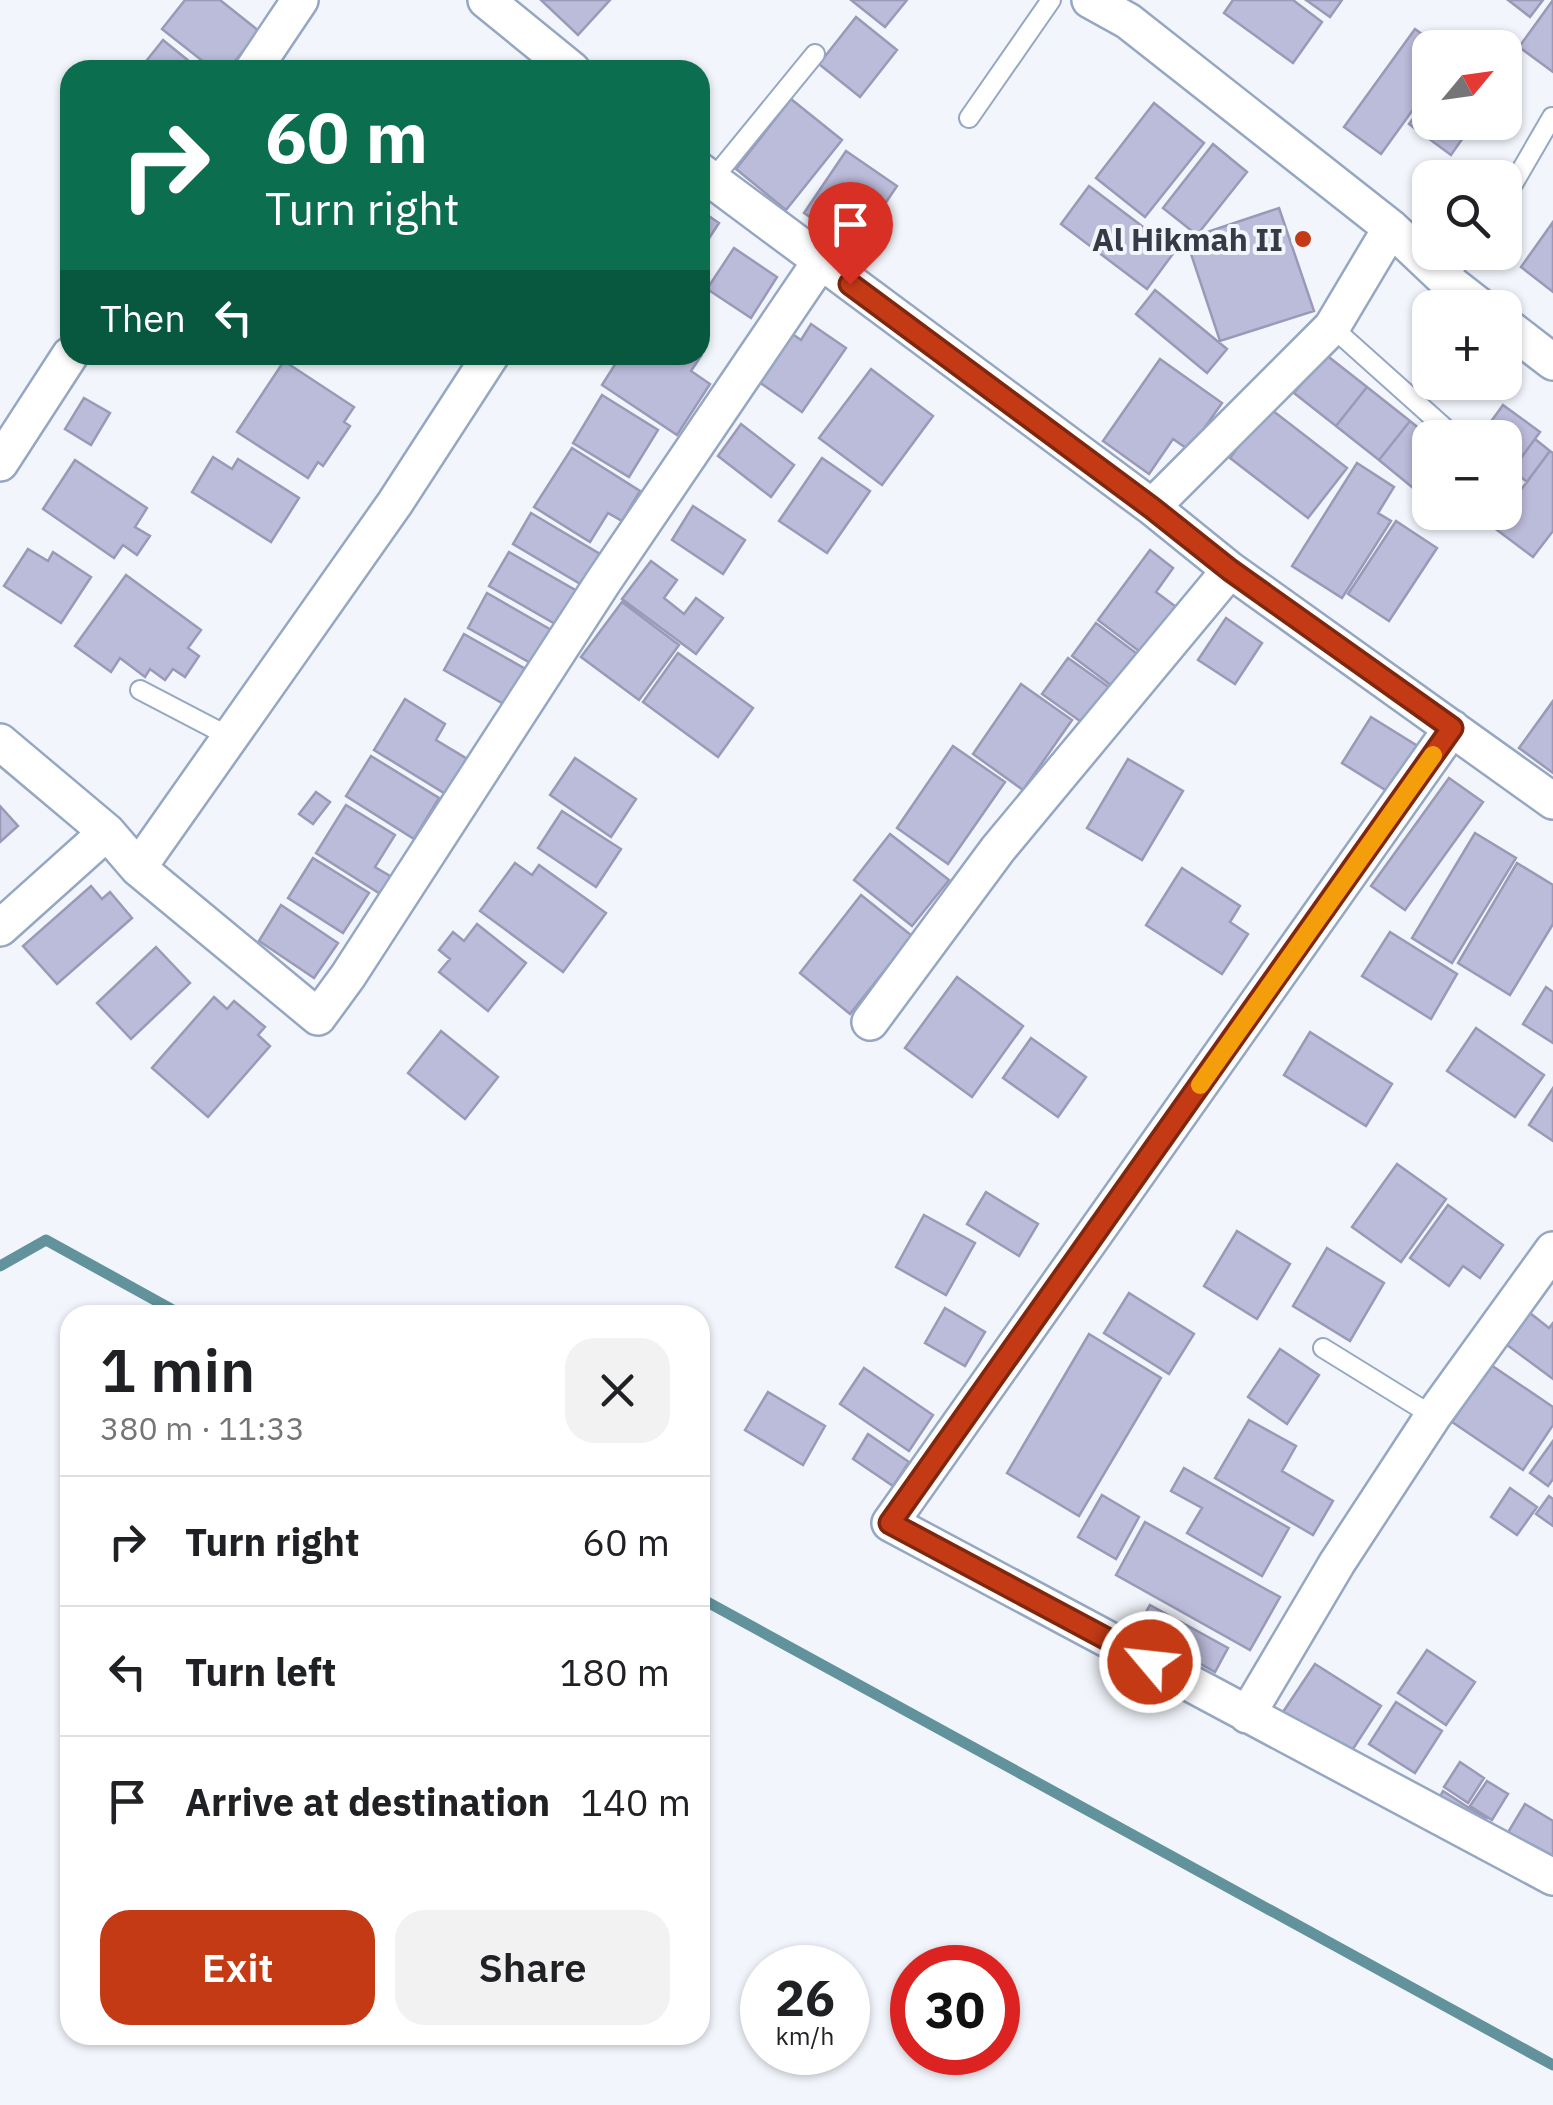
<!DOCTYPE html>
<html lang="en">
<head>
<meta charset="utf-8">
<style>
	:root { --surface:#fff; --page:#f2f2f2; --text:#202124; --muted:#757577; --line:#e0e0e0; --accent:#c33a15 }
	body { margin:0; font-family:"IBM Plex Sans",sans-serif; background:var(--page); color:var(--text); height:100vh; display:flex; flex-direction:column; font-size:38px; white-space:nowrap }
	* { box-sizing:border-box; margin:0 }
	p { font-size:32px; color:var(--muted) }
	.icon { flex:none; width:55px; height:55px; fill:none; stroke:currentColor; stroke-width:2; stroke-linecap:round; stroke-linejoin:round }
	.map { position:relative; flex:1; overflow:hidden }
	.drawer { position:absolute; left:60px; top:1305px; width:650px; height:740px; display:flex; flex-direction:column; background:var(--surface); border-radius:30px; box-shadow:0 2px 8px #0004 }
	.drawer>* { flex:none }
	.top-card { position:absolute; left:60px; top:60px; width:650px; height:305px; border-radius:30px; box-shadow:0 2px 8px #0004; background:#0b6e4f; color:#fff; overflow:hidden }
	.needle { width:65px; rotate:61deg }
	.controls { position:absolute; left:1412px; top:30px; display:grid; gap:20px }
	.controls a { display:grid; place-items:center; width:110px; height:110px; border-radius:20px; background:var(--surface); box-shadow:0 2px 8px #0004; font-size:50px }
	.speed { position:absolute; left:740px; top:1945px; display:flex; gap:20px; font-size:50px; font-weight:700; text-align:center }
	.speed>* { display:grid; place-content:center; width:130px; height:130px; border-radius:50%; background:var(--surface); box-shadow:0 2px 8px #0004; line-height:1 }
	.speed small { font-size:25px; font-weight:400 }
	.speed .limit { border:15px solid #d22; background:#fff; color:#111 }
	.pin { position:absolute; display:grid; place-items:center; width:85px; height:85px; color:#fff; margin:-102px -42px; border-radius:50% 50% 50% 0; rotate:-45deg; box-shadow:0 0 10px #0007 }
	.pin .icon { rotate:45deg }
	.me { position:absolute; width:110px; margin:-55px; rotate:298deg; stroke-linejoin:round; filter:drop-shadow(0 0 8px #0008) }
	.turn { display:flex; align-items:center; gap:35px; height:210px; padding:0 40px; font-size:45px }
	.turn .icon { width:130px; height:130px; stroke-width:2.5 }
	.turn b { display:block; font-size:70px; line-height:85px }
	.then { display:flex; align-items:center; height:95px; padding:0 40px; background:#0003; gap:20px; font-size:38px }
	.round { display:grid; place-items:center; flex:none; width:105px; height:105px; border-radius:30px; background:var(--page) }
	.overview { display:flex; align-items:center; justify-content:space-between; height:170px; padding:0 40px }
	h1 { font-size:60px; font-weight:600; line-height:75px }
	.action { display:flex; gap:20px; margin-top:auto; padding:20px 40px }
	.action a { flex:1; height:115px; border-radius:30px; background:var(--accent); color:#fff; font-size:40px; font-weight:600; line-height:115px; text-align:center }
	.action a+a { background:var(--page); color:var(--text) }
	ul { padding:0; list-style:none }
	li { display:flex; align-items:center; gap:30px; height:130px; padding:0 40px; border-top:2px solid var(--line) }
	li div { flex:1 }
	li b { display:block; font-size:38px }
	li em { font-style:normal }
	.map>svg:first-child { display:block }
</style>
</head>
<body>
<div class="map">
<svg width="1553" height="2105" viewBox="0 0 1553 2105">
	<rect width="100%" height="100%" fill="#f2f6fc"/>
	<g fill="none" stroke-linecap="round" stroke-linejoin="round">
		<path stroke="#62929b" stroke-width="11" d="M0,1266L46,1240L182,1315
			M700,1598L1553,2065"/>
	</g>
	<path fill="#bbbbda" stroke="#9a99b7" stroke-width="2.5" d="M185,0H220L259,31L228,70H214L162,29Z
		M541,0H610L578,35Z
		M851,0H907L885,27Z
		M1233,0H1293L1322,22L1293,63L1224,13Z
		M1306,0H1342L1330,17Z
		M1508,0H1543L1530,17Z
		M1553,0V72L1519,47Z
		M856,17L897,50L860,97L819,64Z
		M1415,29L1441,48H1430V86L1381,154L1344,127Z
		M163,40L200,70H139Z
		M1430,96V122H1474L1451,155L1409,124Z
		M791,99L842,140L786,210L736,169Z
		M1154,103L1204,143L1145,217L1096,178Z
		M1213,144L1247,172L1197,235L1163,208Z
		M846,151L897,186L855,248L804,213Z
		M1089,186L1175,251L1147,289L1061,224Z
		M1279,208L1314,311L1220,341L1186,239Z
		M700,210L719,223L700,252Z
		M1553,222V292L1521,267Z
		M734,248L777,277L751,318L707,289Z
		M1155,290L1227,349L1207,373L1136,314Z
		M811,324L846,348L802,412L759,382L791,333L801,340Z
		M1325,354L1367,387L1336,426L1294,393Z
		M621,355L701,356L691,371L710,384L677,435L602,385Z
		M1160,359L1222,403L1189,450L1173,439L1149,474L1103,441Z
		M284,361L354,407L344,422L350,426L323,466L318,462L308,478L237,432Z
		M871,369L933,416L882,485L819,438Z
		M1367,387L1410,421L1379,460L1336,426Z
		M602,395L658,430L629,477L573,443Z
		M84,398L110,413L91,445L65,429Z
		M1503,405L1540,432L1505,480V438H1479Z
		M1268,407L1347,468L1308,518L1230,458Z
		M1410,421L1431,438L1430,477L1418,492L1379,460Z
		M741,424L794,465L771,497L718,456Z
		M1535,439L1550,451L1527,482L1512,470Z
		M572,448L640,491L622,521L608,513L590,542L534,507Z
		M1550,451L1553,453V531L1533,557L1493,527Z
		M213,457L232,469L238,459L299,498L271,542L192,492Z
		M822,458L870,491L827,553L779,521Z
		M75,460L147,508L135,527L150,536L137,555L123,545L114,558L43,509Z
		M1357,463L1394,487L1378,513L1391,521L1342,598L1292,566Z
		M693,506L745,540L723,574L672,540Z
		M531,513L600,554L582,585L513,544Z
		M1396,521L1437,548L1389,621L1348,594Z
		M28,549L48,561L53,552L91,577L61,623L4,586Z
		M1150,550L1173,568L1156,592L1187,615L1152,661L1098,620Z
		M509,552L577,591L557,625L489,586Z
		M651,561L677,580L664,598L684,614L696,598L723,618L696,654L622,599Z
		M126,575L201,630L188,648L199,656L185,677L173,669L165,680L150,669L145,677L120,658L111,672L75,646Z
		M487,593L553,631L534,665L468,628Z
		M622,602L679,645L639,700L581,657Z
		M1226,618L1262,643L1235,684L1198,660Z
		M1096,623L1144,659L1120,692L1072,656Z
		M464,634L529,671L509,707L444,670Z
		M678,653L753,708L718,757L643,702Z
		M1068,658L1120,695L1094,731L1042,694Z
		M1021,684L1072,720L1023,790L973,754Z
		M405,699L445,724L436,740L474,763L452,798L374,750Z
		M1553,701V773L1519,748Z
		M1371,717L1424,750L1395,796L1342,763Z
		M953,746L1005,782L948,864L897,828Z
		M371,756L439,798L414,839L346,796Z
		M575,758L636,799L611,837L550,795Z
		M1128,759L1183,791L1142,860L1087,828Z
		M1449,778L1483,802L1405,910L1371,886Z
		M316,792L330,802L313,824L299,814Z
		M346,805L395,835L375,867L395,879L385,897L316,853Z
		M0,806L18,826L0,842Z
		M562,811L621,849L596,887L538,848Z
		M1475,833L1516,858L1452,963L1412,938Z
		M890,834L949,880L912,926L854,880Z
		M313,858L369,893L343,933L288,898Z
		M515,863L532,875L539,865L606,913L563,972L480,911Z
		M1517,863L1553,885V924L1510,995L1458,963Z
		M1182,868L1240,906L1230,922L1248,934L1222,974L1146,925Z
		M91,886L102,899L110,892L132,918L57,984L23,946Z
		M861,895L912,936L850,1014L800,973Z
		M281,905L338,943L314,978L259,941Z
		M477,924L526,963L488,1011L439,972L450,959L439,950L453,932L464,941Z
		M1390,932L1457,974L1431,1019L1362,976Z
		M156,947L190,983L131,1039L97,1003Z
		M957,977L1023,1026L972,1097L905,1048Z
		M1546,987L1553,992V1043L1523,1024Z
		M214,997L227,1009L234,1001L265,1027L258,1035L270,1046L208,1117L152,1068Z
		M1476,1028L1544,1075L1515,1117L1447,1071Z
		M441,1031L498,1077L465,1119L408,1073Z
		M1310,1032L1392,1084L1366,1126L1284,1075Z
		M1031,1038L1086,1077L1058,1117L1003,1078Z
		M1553,1088V1141L1529,1125Z
		M1397,1164L1446,1199L1401,1262L1352,1227Z
		M986,1192L1038,1224L1019,1256L967,1224Z
		M1448,1205L1503,1245L1480,1278L1463,1266L1449,1286L1410,1258Z
		M924,1215L975,1243L946,1295L896,1267Z
		M1237,1231L1290,1264L1257,1319L1204,1286Z
		M1327,1248L1384,1283L1350,1341L1293,1306Z
		M1129,1293L1194,1334L1169,1374L1104,1333Z
		M945,1308L985,1332L965,1366L925,1343Z
		M1530,1313L1549,1328L1553,1323V1379L1507,1345Z
		M1089,1334L1161,1378L1079,1516L1007,1473Z
		M1280,1349L1319,1375L1287,1424L1248,1397Z
		M1491,1365L1553,1407V1425L1523,1470L1452,1422Z
		M864,1368L933,1415L909,1451L840,1404Z
		M768,1392L825,1426L803,1465L745,1430Z
		M1249,1420L1296,1446L1282,1471L1333,1501L1313,1535L1215,1478Z
		M868,1434L909,1462L893,1486L853,1459Z
		M1553,1441V1479L1548,1486L1530,1473Z
		M1184,1468L1289,1528L1262,1576L1187,1533L1202,1508L1171,1491Z
		M1510,1488L1537,1507L1517,1535L1491,1517Z
		M1102,1495L1139,1517L1116,1559L1078,1537Z
		M1549,1496L1553,1499V1526L1536,1514Z
		M1145,1522L1280,1597L1250,1650L1116,1575Z
		M1150,1605L1228,1648L1215,1672L1137,1628Z
		M1427,1650L1475,1682L1446,1725L1398,1693Z
		M1315,1664L1381,1706L1349,1755L1283,1712Z
		M1396,1702L1442,1731L1415,1773L1369,1744Z
		M1460,1762L1484,1778L1468,1803L1444,1787Z
		M1487,1781L1508,1794L1492,1820L1470,1806Z
		M1443,1791L1486,1819L1479,1831L1436,1804Z
		M1525,1804L1553,1821V1875L1501,1844Z"/>
	<g fill="none" stroke-linecap="round" stroke-linejoin="round">
		<defs>
			<path id="lane" d="M969,118L1051,0
				M712,180L815,54
				M1505,198L1552,117
				M1446,280L1466,252
				M1332,327L1456,438
				M140,690L232,738
				M1323,1348L1433,1416"/>
			<path id="street" d="M486,0L572,70
				M1090,0L1128,21L1391,228L1446,280L1482,308
				M253,70L300,0
				M700,171L1152,507L1230,570L1553,801
				M1505,325L1553,362
				M0,463L70,355
				M1152,507L1332,327L1391,228
				M1452,728L890,1523L1553,1877
				M0,742L107,832L138,868L318,1017L348,976L603,582L820,262
				M138,868L395,503L491,355
				M0,928L107,832
				M870,1022L998,849L1230,570
				M1247,1715L1337,1563L1433,1416L1553,1250"/>
		</defs>
		<use href="#lane" stroke="#96a7c3" stroke-width="22"/>
		<use href="#street" stroke="#96a7c3" stroke-width="40"/>
		<use href="#lane" stroke="#fff" stroke-width="18"/>
		<use href="#street" stroke="#fff" stroke-width="35"/>
	</g>
	<g fill="none" stroke-linecap="round" stroke-linejoin="round">
		<defs>
			<path id="route" d="M850,284L1152,508L1230,570L1452,728L890,1523L1150,1662"/>
		</defs>
		<use href="#route" stroke="#7f260e" stroke-width="25"/>
		<use href="#route" stroke="#c33a15" stroke-width="18"/>
		<path stroke="#f59e0b" stroke-width="18" d="M1200,1085L1433,755"/>
	</g>
	<circle fill="#c33a15" stroke="#f2f6fc" stroke-width="4" cx="1303" cy="239" r="10"/>
	<g text-anchor="middle" dominant-baseline="central" stroke-width="8" stroke-linejoin="round" paint-order="stroke">
		<g font-size="32" font-weight="bold" fill="#343b46" stroke="#f2f6fc" text-anchor="end">
			<text x="1283" y="239">Al Hikmah II</text>
		</g>
	</g>
</svg>
<div class="controls">
<a><svg class="needle" viewBox="-14 -14 28 28"><path d="M0-13l5 13h-10z" fill="#e53935"/><path d="M0 13l5-13h-10z" fill="#757577"/></svg></a>
<a><svg class="icon" aria-label="search" viewBox="0 0 24 24"><circle cx="10" cy="10" r="6"/><path d="M15 15l6 6"/></svg></a>
<a>+</a>
<a>−</a>
</div>
<div class="speed"><div>26<small>km/h</small></div><div class="limit">30</div></div>
<div class="pin" style="left:850px;top:284px;background:#d93025"><svg class="icon" aria-label="arrive" viewBox="0 0 24 24"><path d="M6 21V4h12l-3 4 3 4H6"/></svg></div>
<svg class="me" style="left:1150px;top:1662px" viewBox="-20 -20 40 40"><circle r="17" fill="#c33a15" stroke="#fff" stroke-width="3"/><path d="M0-11L8 9 0 5-8 9z" fill="#fff"/></svg>
<div class="top-card">
<div class="turn"><svg class="icon" aria-label="right" viewBox="0 0 24 24"><path d="M7 20v-9h11M14 6l5 5-5 5"/></svg><div><b>60 m</b>Turn right</div></div>
<div class="then">Then<svg class="icon" aria-label="left" viewBox="0 0 24 24"><path d="M17 20v-9H6M10 6l-5 5 5 5"/></svg></div>
</div>
<section class="drawer">
<div class="overview"><div><h1>1 min</h1><p>380 m · 11:33</p></div><a class="round"><svg class="icon" aria-label="close" viewBox="0 0 24 24"><path d="M6 6l12 12M18 6L6 18"/></svg></a></div>
<ul>
<li><svg class="icon" aria-label="right" viewBox="0 0 24 24"><path d="M7 20v-9h11M14 6l5 5-5 5"/></svg><div><b>Turn right</b></div><em>60 m</em></li>
<li><svg class="icon" aria-label="left" viewBox="0 0 24 24"><path d="M17 20v-9H6M10 6l-5 5 5 5"/></svg><div><b>Turn left</b></div><em>180 m</em></li>
<li><svg class="icon" aria-label="arrive" viewBox="0 0 24 24"><path d="M6 21V4h12l-3 4 3 4H6"/></svg><div><b>Arrive at destination</b></div><em>140 m</em></li>
</ul>
<div class="action"><a>Exit</a><a>Share</a></div>
</section>
</div>
</body>
</html>
